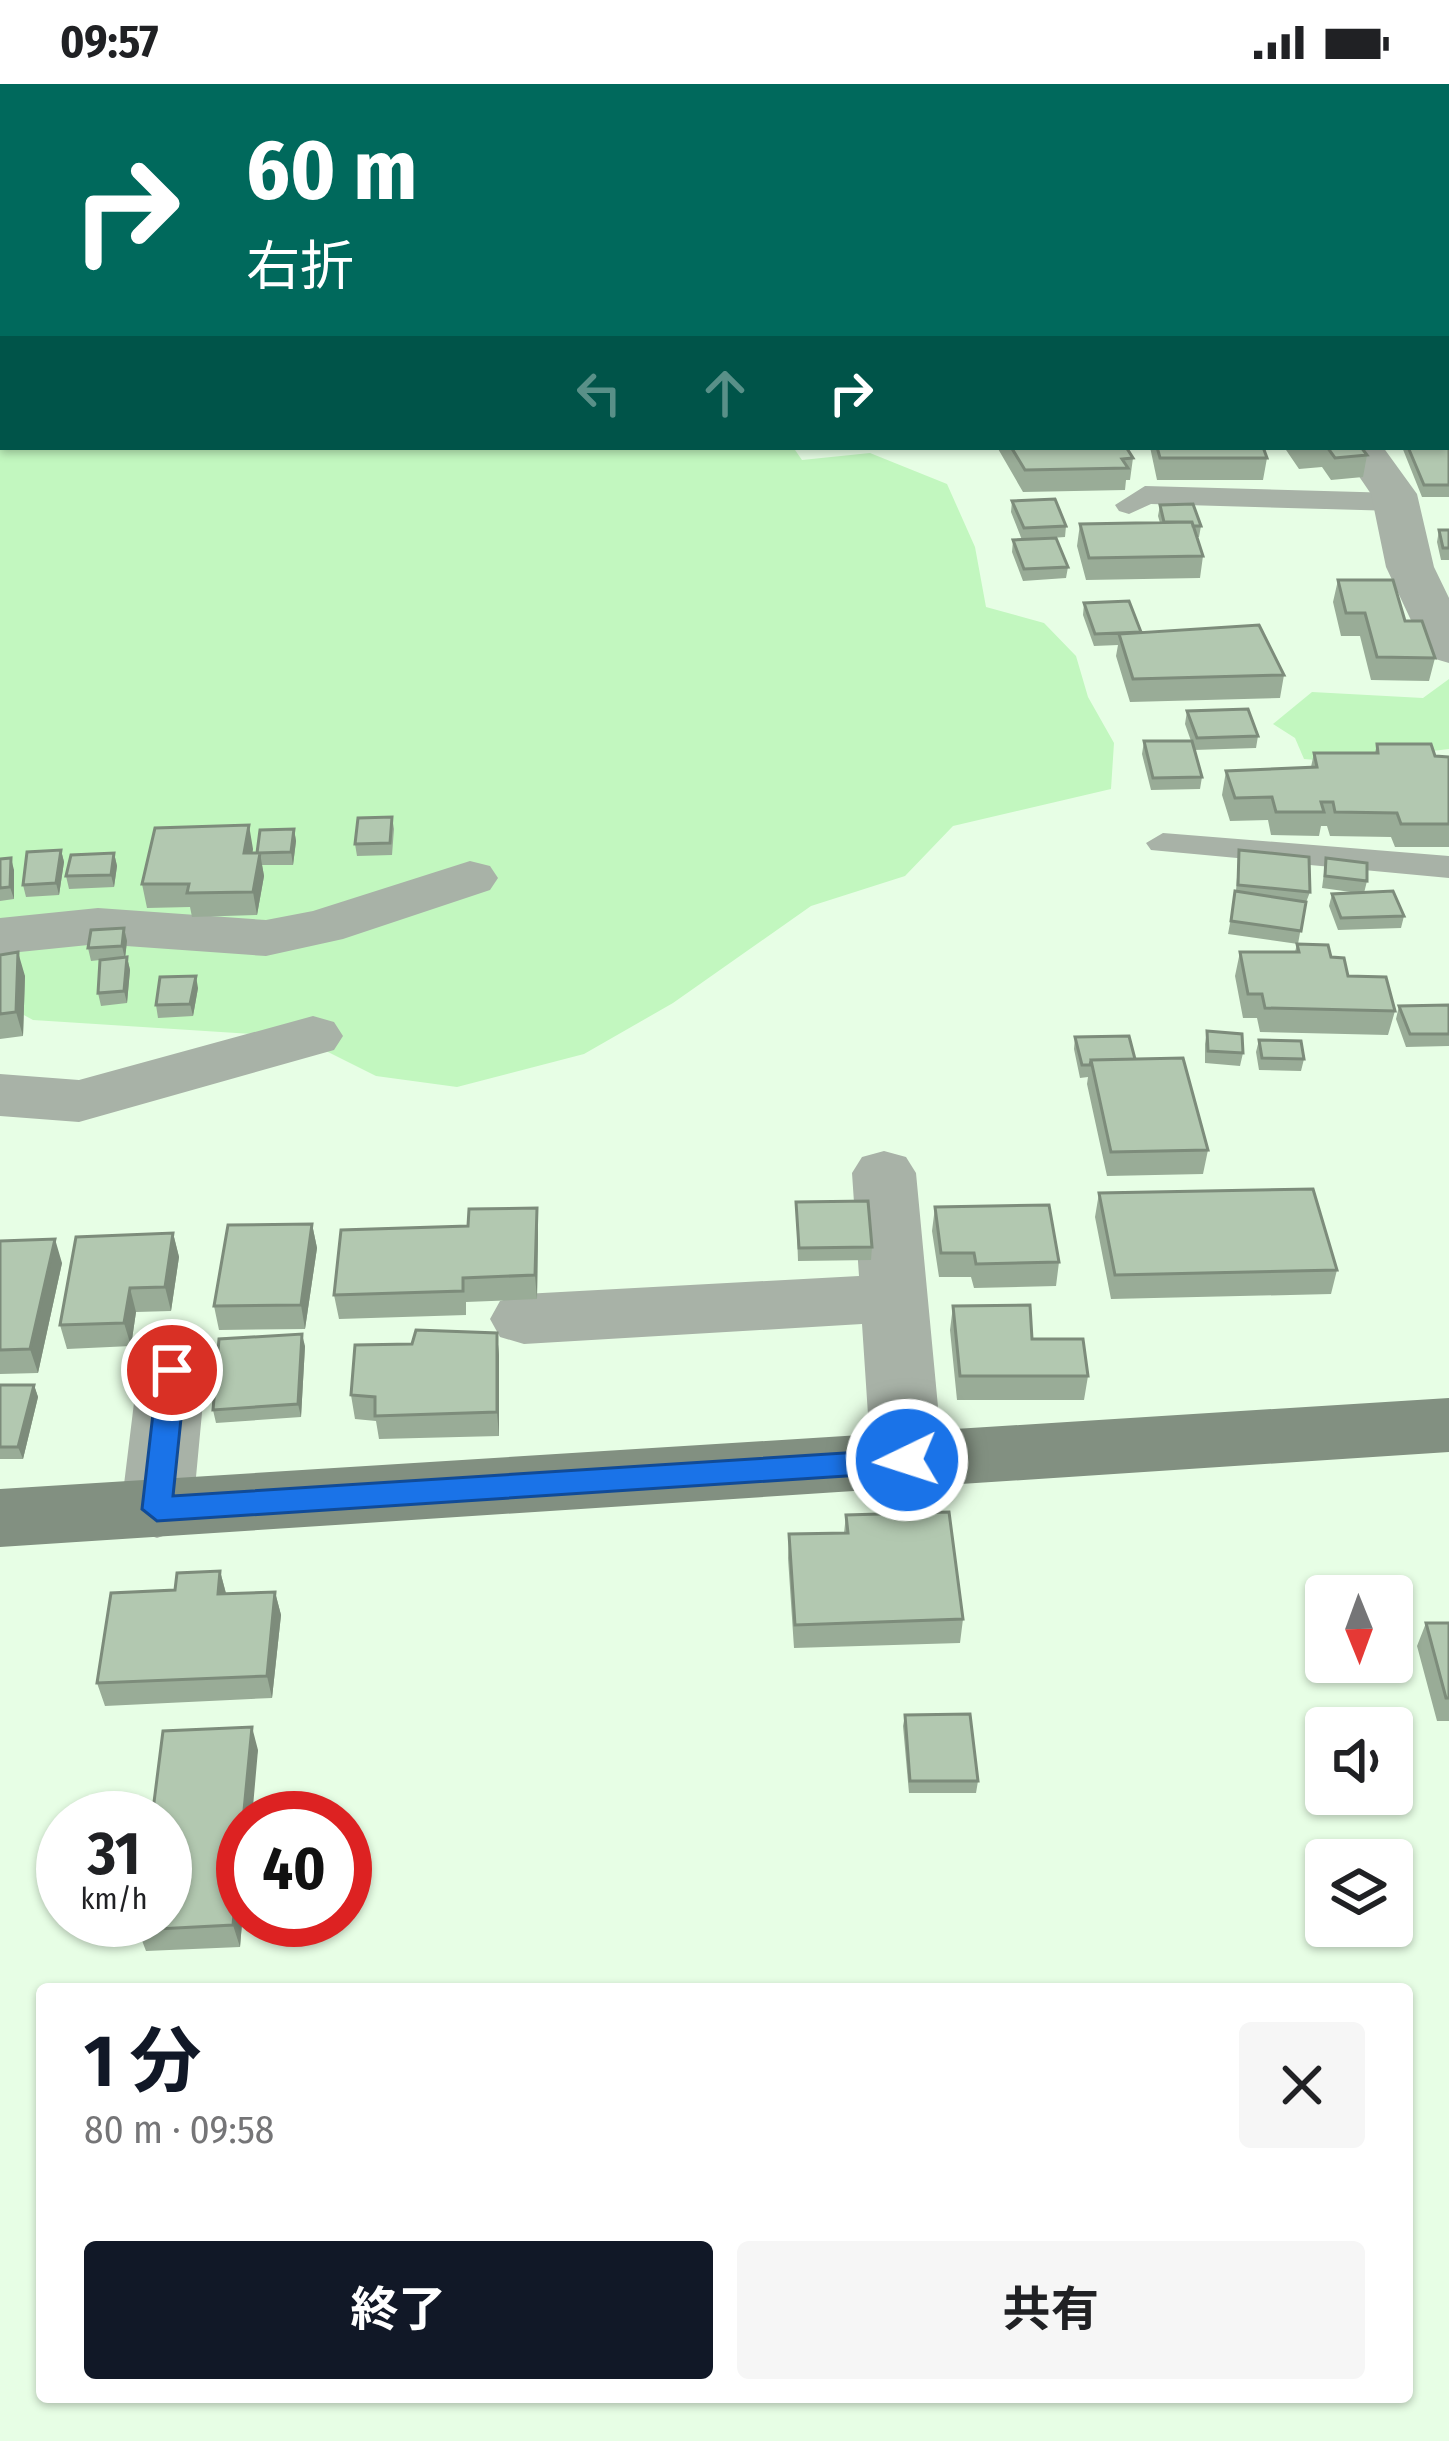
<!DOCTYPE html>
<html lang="ja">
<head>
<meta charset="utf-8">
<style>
	:root { --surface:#fff; --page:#f6f6f6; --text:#202124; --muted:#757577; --accent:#111827 }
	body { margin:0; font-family:"Fira Sans Condensed","Noto Sans JP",sans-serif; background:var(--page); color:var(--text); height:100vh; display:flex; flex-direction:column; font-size:45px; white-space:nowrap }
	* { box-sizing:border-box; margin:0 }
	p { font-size:39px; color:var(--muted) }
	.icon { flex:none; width:66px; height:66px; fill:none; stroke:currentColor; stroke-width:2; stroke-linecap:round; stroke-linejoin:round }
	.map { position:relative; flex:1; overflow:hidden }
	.sheet { position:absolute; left:36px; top:1899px; width:1377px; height:420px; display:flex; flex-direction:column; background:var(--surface); border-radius:12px; box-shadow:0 3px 9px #0004 }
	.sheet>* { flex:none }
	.banner { position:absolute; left:0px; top:0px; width:1449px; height:366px; box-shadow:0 3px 9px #0004; background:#00695c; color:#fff; overflow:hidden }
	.needle { width:78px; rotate:179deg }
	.controls { position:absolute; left:1305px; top:1491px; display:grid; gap:24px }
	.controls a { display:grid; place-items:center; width:108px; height:108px; border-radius:12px; background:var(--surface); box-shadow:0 3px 9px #0004; font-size:60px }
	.speed { position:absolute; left:36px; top:1707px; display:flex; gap:24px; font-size:60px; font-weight:700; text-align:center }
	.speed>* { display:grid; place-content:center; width:156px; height:156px; border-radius:50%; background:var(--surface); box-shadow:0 3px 9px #0004; line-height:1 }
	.speed small { font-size:30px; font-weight:400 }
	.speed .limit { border:18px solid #d22; background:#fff; color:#111 }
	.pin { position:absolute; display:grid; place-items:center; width:102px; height:102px; color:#fff; margin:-51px; border:6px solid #fff; border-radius:50%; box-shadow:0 3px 12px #0007 }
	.me { position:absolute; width:132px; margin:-66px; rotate:266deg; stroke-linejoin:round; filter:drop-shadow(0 0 9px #0008) }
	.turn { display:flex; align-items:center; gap:42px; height:252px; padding:0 48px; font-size:54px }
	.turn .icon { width:156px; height:156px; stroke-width:2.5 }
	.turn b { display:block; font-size:84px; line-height:102px }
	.lanes { display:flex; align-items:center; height:114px; padding:0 48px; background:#0003; justify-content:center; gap:60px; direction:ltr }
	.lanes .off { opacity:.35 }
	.round { display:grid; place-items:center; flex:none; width:126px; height:126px; border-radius:12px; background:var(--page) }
	.head { display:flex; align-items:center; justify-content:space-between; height:204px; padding:0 48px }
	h1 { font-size:72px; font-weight:700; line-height:90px; color:var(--accent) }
	.button { display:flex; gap:24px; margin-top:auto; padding:24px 48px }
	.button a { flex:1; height:138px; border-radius:12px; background:var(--accent); color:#fff; font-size:48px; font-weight:700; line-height:138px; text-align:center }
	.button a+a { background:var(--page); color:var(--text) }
	.status { display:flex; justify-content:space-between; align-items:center; height:84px; padding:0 60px; background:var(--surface); direction:ltr }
	.status svg { height:33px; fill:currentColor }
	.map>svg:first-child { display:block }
</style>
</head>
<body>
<div class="status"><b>09:57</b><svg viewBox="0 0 49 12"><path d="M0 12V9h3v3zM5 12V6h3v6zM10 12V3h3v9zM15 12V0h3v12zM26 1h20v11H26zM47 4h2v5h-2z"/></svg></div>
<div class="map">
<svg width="1449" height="2357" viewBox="0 0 1449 2357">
	<rect width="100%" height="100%" fill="#e7fee5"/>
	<path fill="#c2f7bf" d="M0,0H1449V249L1446,3H3V363H793L802,376L870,369L947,400L975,463L986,523L1044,539L1076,572L1088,613L1114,659L1111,705L953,742L905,792L811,822L673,919L584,970L457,1003L376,992L298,953L33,936L0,918Z
		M1449,595V665L1340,678L1304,675L1295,654L1273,640L1312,608L1423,614Z"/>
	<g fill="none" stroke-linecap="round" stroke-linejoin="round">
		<path fill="#a8b2a7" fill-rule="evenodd" d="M1145,402L1396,409L1410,418L1396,427L1151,420L1129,430L1119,427L1115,421Z
			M1163,749L1449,772V794L1151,766L1146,759Z"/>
		<path fill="#a8b2a7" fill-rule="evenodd" d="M1449,83V105L1446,106V84Z
			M1339,363H1383L1417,410L1434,483L1449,514V579L1432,574L1424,564L1386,483L1371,410Z
			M470,777L490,782L498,794L490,806L343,855L266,872L98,860L0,870V834L98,824L266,836L313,827Z
			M313,932L334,938L343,952L334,966L79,1038L0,1032V990L79,996Z
			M884,1067L906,1073L916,1089L943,1376L932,1396L907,1404L882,1396L871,1376L862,1240L524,1260L500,1253L490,1235L500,1217L524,1210L859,1192L852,1089L862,1073Z
			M172,1260L196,1268L206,1286L193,1425L183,1445L157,1454L131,1445L121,1425L138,1286L148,1268Z"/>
		<path fill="#829081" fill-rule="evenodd" d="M1449,1314V1368L0,1463V1405Z"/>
	</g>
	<path fill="#99ac97" d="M1446,270H1449V310H1446Z
		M1449,354V413H1422L1402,363H1446Z
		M997,363H1126L1133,374L1130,396H1126L1125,406L1023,408Z
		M1150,363H1263L1267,374L1263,396H1157Z
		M1284,363H1361L1367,371L1363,393L1331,396L1322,383L1299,385Z
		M1012,417L1066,442L1065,453L1022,456L1011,428Z
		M1160,421L1201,442L1199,453H1197L1203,472L1200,494L1086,496L1077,462L1080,440L1160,439L1158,432Z
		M1439,446H1449V476H1441L1437,458Z
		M1013,456L1068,483L1066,494L1023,497L1012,468Z
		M1338,496L1435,574L1429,597L1371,596L1360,552H1341L1333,518Z
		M1084,519L1141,548L1284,591L1280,614L1130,618L1116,572L1118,561L1094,562L1083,531Z
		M1187,627L1258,652L1256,664L1194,666L1202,693L1200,705L1151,706L1142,670L1144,657H1191L1185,640Z
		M1377,660L1435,672L1449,673V763H1395L1391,753L1330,752L1327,742H1321L1319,752L1271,751L1268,736L1230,737L1222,711L1226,687L1311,683L1314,669H1375Z
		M392,733L394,745L392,771L357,772L355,760Z
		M294,745L296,757L293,781H262L264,792L257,831L192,833L190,823L147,824L142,800L253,765L252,769H257Z
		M61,766L64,778L59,811L26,813L23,801Z
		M1239,766L1310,808L1305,821L1298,860L1228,850L1236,807Z
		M114,769L117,782L114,803L69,805L66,792Z
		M1326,774L1367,797L1364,809L1404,832L1401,844L1338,846L1329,822L1332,810L1358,809L1322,804Z
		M0,775L14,786V815L0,817Z
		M124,844L127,857L125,873H127L130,886L127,919L101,922L98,909L100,876L91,877L88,864Z
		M1297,860L1331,873L1348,892L1395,927L1388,951L1260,948L1257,934H1243L1235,892L1240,868H1295Z
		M0,871L25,892L23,952L0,955Z
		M198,904L193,932L158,934L156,921Z
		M1449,921V962L1406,963L1396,935L1399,922Z
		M1207,947L1243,969L1240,982L1205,979V960Z
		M1075,953L1135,975L1208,1066L1203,1090L1107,1092L1087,1000L1088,993L1080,994L1074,965Z
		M1259,956L1304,975L1301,987L1259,986L1256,968Z
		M1099,1109L1337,1186L1331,1210L1111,1215L1095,1133Z
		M796,1118L872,1163L871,1176L798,1177Z
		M935,1123L1059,1178L1056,1202L974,1204L971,1193H939L932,1147Z
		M312,1140L317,1164L305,1245L219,1246L214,1222Z
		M538,1148L537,1215L466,1218V1231L339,1235L334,1211Z
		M173,1149L179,1173L171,1227L136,1228L131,1262L67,1265L60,1241Z
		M0,1157L62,1179L38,1289L0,1290Z
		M953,1222L1032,1255L1088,1292L1084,1316H957L950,1246Z
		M497,1249L499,1272V1352L379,1355L376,1337L355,1335L351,1311Z
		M305,1262L301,1333L216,1339L213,1326Z
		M0,1301H34L38,1313L23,1375H0Z
		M846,1431L963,1535L960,1559L794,1564L788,1474L789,1450L844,1449Z
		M220,1487L226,1509L275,1508L281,1531L272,1614L105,1622L97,1599Z
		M1426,1539H1449V1637H1437L1417,1562Z
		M905,1631L978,1697L976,1709H909L903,1642Z
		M258,1666L243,1734V1827L240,1863L146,1867L138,1846Z"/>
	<path fill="#7d8c7b" d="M249,741L253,765L248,793L244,769Z
		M294,745L296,757L293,781L291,768Z
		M61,766L64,778L59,811L56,799Z
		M114,769L117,782L114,803L111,791Z
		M260,769L264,792L257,831L253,808Z
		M11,774L14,786V815L10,803Z
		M124,844L127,857L125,875L122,862Z
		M18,868L25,892L23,952L16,928Z
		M127,873L130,886L127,919L124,907Z
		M196,892L198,904L193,932L190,920Z
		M537,1124L538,1148L537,1215L535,1191Z
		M312,1140L317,1164L305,1245L301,1221Z
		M173,1149L179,1173L171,1227L165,1203Z
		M55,1155L62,1179L38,1289L30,1265Z
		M130,1204L136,1228L131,1262L124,1239Z
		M497,1249L499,1272V1352L497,1328Z
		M302,1250L305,1262L301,1333L298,1320Z
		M34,1301L38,1313L23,1375L18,1363Z
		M220,1487L226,1510H218Z
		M275,1508L281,1531L272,1614L267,1592Z
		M252,1643L258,1666L252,1734H243Z
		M243,1739V1827L240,1863L233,1841Z"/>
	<path fill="#b2c8b0" stroke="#7d8c7b" stroke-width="3" d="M1446,270H1449V289H1446Z
		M1446,354H1449V401H1424L1408,363H1446Z
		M1011,363H1126L1133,374L1122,375L1128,384L1025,386Z
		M1157,363H1263L1267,374H1160Z
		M1327,363H1361L1367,371L1335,374Z
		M1055,415L1066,442L1024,444L1012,417Z
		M1193,420L1201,442H1193L1192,438H1164L1160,421Z
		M1192,438L1203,472L1089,474L1080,440Z
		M1439,446H1449V464H1443Z
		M1056,454L1068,483L1024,485L1013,456Z
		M1338,496H1393L1405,537H1422L1435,574L1377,573L1365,529H1346Z
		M1129,517L1141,548L1095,550L1084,519Z
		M1259,541L1284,591L1133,595L1119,550Z
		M1248,625L1258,652L1197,654L1187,627Z
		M1144,657H1192L1202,693L1153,694Z
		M1377,660H1431L1435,672L1449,673V740H1401L1397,729L1335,728L1333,718H1321L1324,728H1276L1272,713L1235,714L1226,687L1317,683L1314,669H1378Z
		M392,733L390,759L355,760L358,734Z
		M249,741L244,769H260L253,808L187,809L189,800H142L155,744Z
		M294,745L291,768L257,769L260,746Z
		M61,766L56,799L23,801L27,768Z
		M1239,766L1309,773L1310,808L1238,801Z
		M114,769L111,791L66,792L71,771Z
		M11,774L10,803L0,804V775Z
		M1326,774L1367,779V797L1325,792Z
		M1235,807L1306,818L1301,847L1231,837Z
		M1393,807L1404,832L1341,834L1332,810Z
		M124,844L122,862L88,864L91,846Z
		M1297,860L1328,861L1331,873L1344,874L1348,892L1386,893L1395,927L1265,924L1262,910H1248L1240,868H1299Z
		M18,868L16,928L0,930V871Z
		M127,873L124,907L98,909L100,876Z
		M196,892L190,920L156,921L160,893Z
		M1449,921V950H1410L1399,922Z
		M1207,947L1242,950L1243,969L1208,967Z
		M1129,952L1135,975L1091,976L1090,981H1082L1075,953Z
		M1259,956L1301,957L1304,975L1262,974Z
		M1183,974L1208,1066L1111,1068L1091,976Z
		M1313,1105L1337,1186L1115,1191L1099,1109Z
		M868,1117L872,1163L799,1164L796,1118Z
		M1049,1121L1059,1178L976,1180L974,1169H941L935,1123Z
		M537,1124L535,1191L463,1194V1207L334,1211L341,1146L468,1142L469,1125Z
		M312,1140L301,1221L214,1222L228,1141Z
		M173,1149L165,1203L130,1204L124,1239L60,1241L76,1153Z
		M55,1155L30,1265L0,1266V1157Z
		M1030,1221L1032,1255H1083L1088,1292H960L953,1222Z
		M416,1246L497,1249V1328L375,1332V1313L351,1311L355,1261L412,1260Z
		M302,1250L298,1320L213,1326L219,1255Z
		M0,1301H34L18,1363H0Z
		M949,1428L963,1535L795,1541L789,1450L848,1449L846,1431Z
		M220,1487L218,1510L275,1508L267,1592L97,1599L111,1509L175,1506L177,1489Z
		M1426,1539H1449V1614H1446Z
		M970,1630L978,1697H910L905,1631Z
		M252,1643L233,1841L138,1846L139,1836H165V1734H152L163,1647Z"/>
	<path fill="#1a73e8" stroke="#114b97" stroke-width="3" d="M172,1275L186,1286L173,1412L907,1365L922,1376L907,1388L157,1437L142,1425L158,1286Z"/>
</svg>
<div class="controls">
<a><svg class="needle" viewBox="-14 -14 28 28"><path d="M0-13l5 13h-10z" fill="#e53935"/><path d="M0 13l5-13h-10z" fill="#757577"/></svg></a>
<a><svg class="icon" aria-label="sound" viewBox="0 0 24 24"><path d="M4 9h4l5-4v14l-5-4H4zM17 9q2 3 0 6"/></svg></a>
<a><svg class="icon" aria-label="layers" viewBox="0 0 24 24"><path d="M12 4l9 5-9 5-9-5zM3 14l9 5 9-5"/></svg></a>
</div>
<div class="speed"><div>31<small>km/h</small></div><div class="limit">40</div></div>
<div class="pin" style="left:172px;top:1286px;background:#d93025"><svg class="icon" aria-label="arrive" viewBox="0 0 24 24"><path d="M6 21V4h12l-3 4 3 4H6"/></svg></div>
<svg class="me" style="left:907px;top:1376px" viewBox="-20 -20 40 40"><circle r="17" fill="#1a73e8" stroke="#fff" stroke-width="3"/><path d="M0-11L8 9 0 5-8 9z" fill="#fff"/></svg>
<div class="banner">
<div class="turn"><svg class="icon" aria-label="right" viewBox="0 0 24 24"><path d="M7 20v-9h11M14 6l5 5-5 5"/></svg><div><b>60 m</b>右折</div></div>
<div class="lanes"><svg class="icon off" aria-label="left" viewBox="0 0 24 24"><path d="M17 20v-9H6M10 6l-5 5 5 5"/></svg><svg class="icon off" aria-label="ahead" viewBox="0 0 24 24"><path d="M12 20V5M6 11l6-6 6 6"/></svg><svg class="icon" aria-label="right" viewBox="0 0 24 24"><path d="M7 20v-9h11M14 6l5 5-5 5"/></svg></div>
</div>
<section class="sheet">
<div class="head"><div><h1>1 分</h1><p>80 m · 09:58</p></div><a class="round"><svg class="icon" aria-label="close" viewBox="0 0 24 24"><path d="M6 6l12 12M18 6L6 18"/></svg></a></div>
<div class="button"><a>終了</a><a>共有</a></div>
</section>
</div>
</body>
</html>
